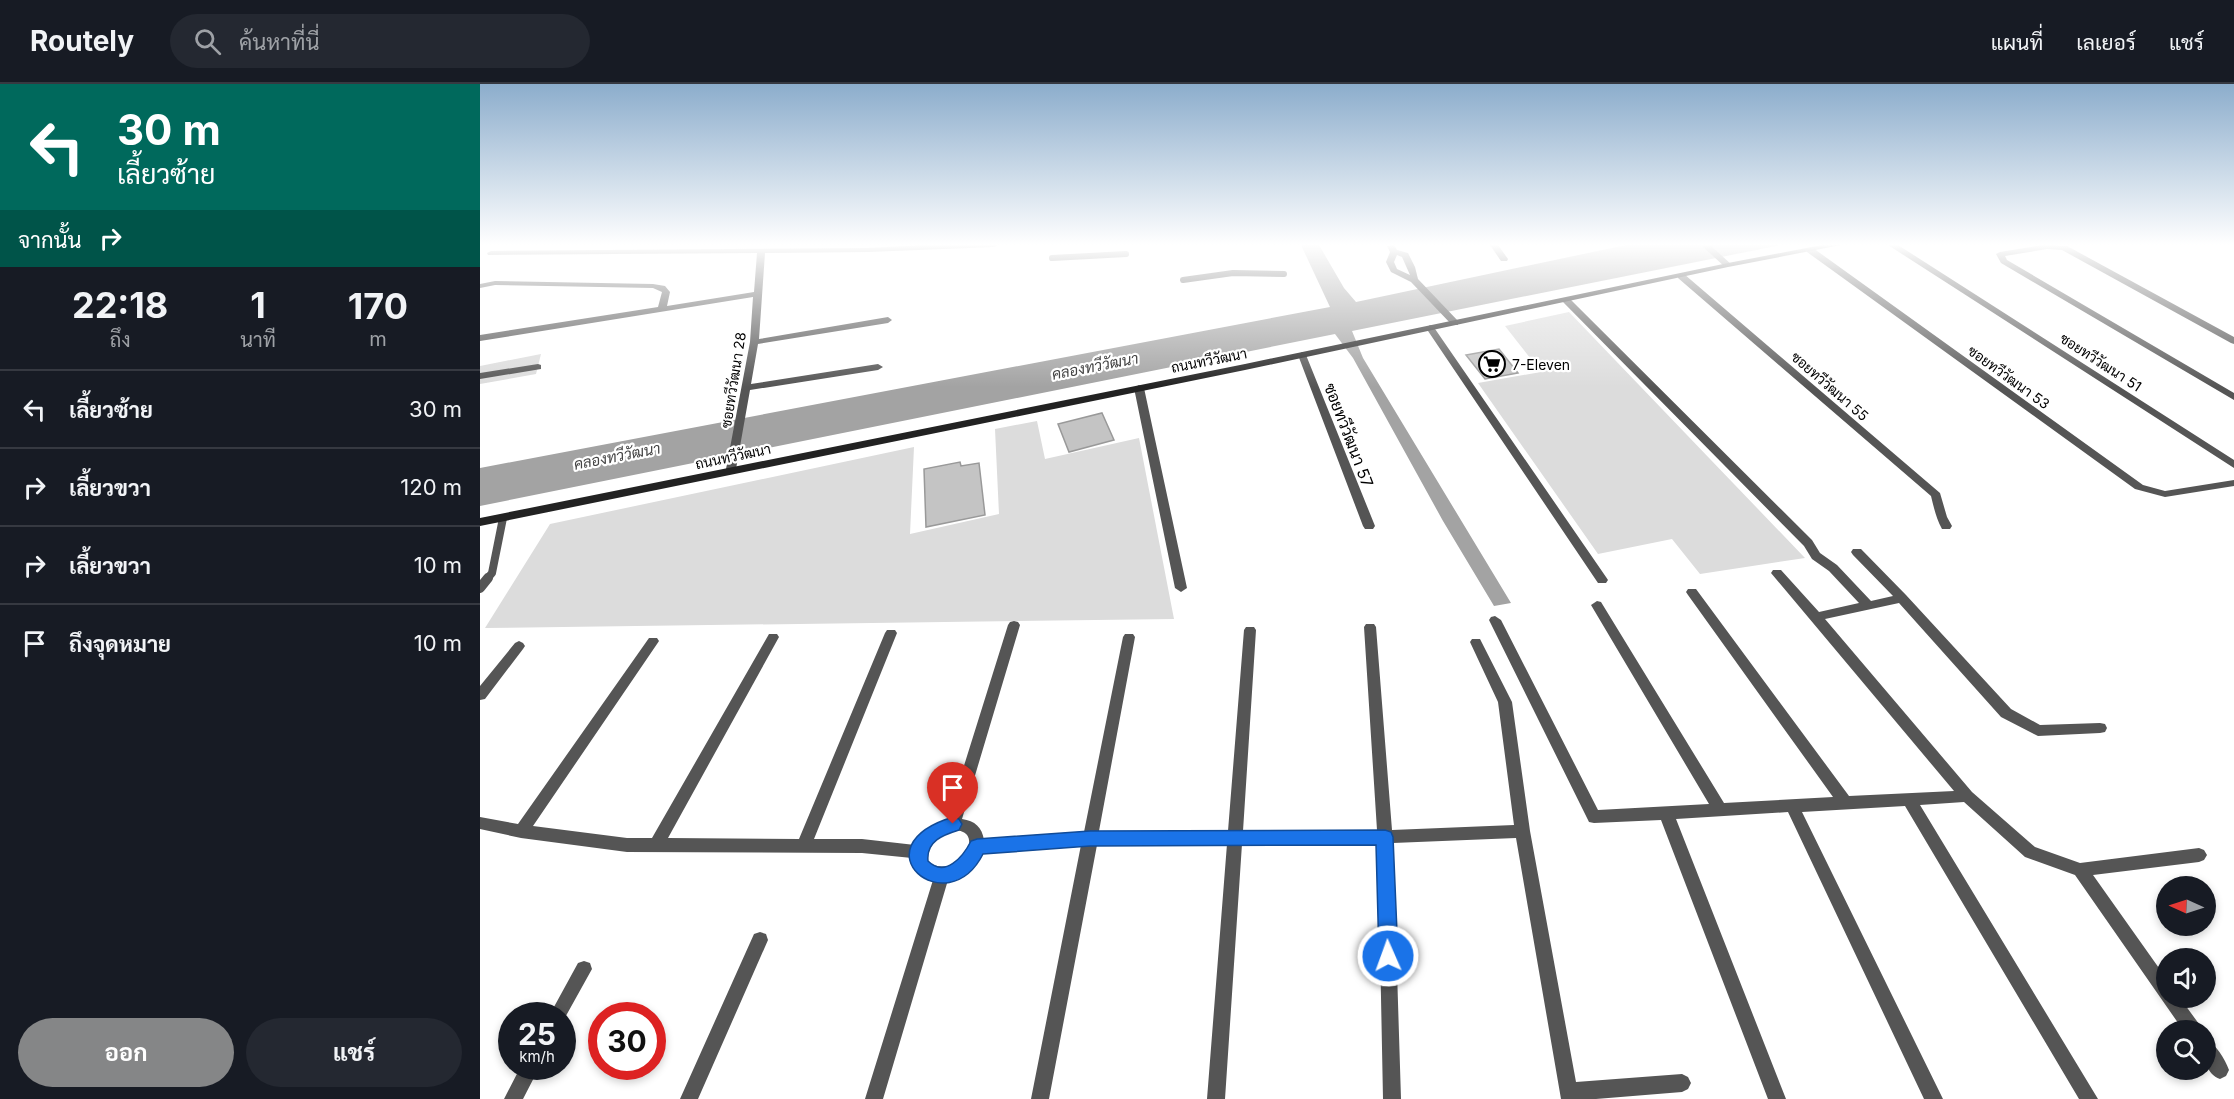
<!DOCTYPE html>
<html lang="th">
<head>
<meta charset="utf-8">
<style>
	:root { --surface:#171b24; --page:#242831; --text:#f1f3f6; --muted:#9ea1a6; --line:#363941; --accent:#858687 }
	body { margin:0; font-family:Inter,Sarabun,sans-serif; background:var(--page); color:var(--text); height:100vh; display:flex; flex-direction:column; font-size:22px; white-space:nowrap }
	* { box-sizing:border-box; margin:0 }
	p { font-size:20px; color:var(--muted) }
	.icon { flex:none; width:33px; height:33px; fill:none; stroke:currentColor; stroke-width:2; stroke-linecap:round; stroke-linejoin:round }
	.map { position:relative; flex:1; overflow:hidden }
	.details { display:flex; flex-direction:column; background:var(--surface); width:480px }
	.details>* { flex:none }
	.banner { background:#00695c; color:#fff; overflow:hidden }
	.needle { width:39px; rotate:273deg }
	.controls { position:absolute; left:1676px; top:792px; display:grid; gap:12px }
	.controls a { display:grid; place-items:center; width:60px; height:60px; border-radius:50%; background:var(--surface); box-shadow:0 3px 9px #0003; font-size:30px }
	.speed { position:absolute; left:18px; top:918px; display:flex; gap:12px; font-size:30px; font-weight:700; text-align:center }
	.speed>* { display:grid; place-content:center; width:78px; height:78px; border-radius:50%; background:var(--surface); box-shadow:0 3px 9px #0003; line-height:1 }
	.speed small { font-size:15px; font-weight:400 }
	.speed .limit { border:9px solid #d22; background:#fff; color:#111 }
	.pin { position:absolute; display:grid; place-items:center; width:51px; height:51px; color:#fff; margin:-62px -26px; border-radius:50% 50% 50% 0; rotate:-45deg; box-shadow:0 0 6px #0007 }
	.pin .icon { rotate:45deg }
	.me { position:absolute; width:66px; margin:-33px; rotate:358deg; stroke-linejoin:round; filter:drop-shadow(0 0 4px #0008) }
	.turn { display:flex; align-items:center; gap:21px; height:126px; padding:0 18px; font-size:27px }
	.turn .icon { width:78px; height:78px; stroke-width:2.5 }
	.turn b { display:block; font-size:42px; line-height:51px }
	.then { display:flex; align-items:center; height:57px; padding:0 18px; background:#0003; gap:12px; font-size:22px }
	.eta { display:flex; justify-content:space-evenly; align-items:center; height:102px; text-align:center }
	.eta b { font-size:36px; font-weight:700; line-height:42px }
	.action { display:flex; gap:12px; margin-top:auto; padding:12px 18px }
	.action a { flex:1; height:69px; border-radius:36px; background:var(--accent); color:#fff; font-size:24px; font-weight:700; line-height:69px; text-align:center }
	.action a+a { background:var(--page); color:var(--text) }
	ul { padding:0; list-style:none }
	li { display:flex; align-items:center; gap:18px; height:78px; padding:0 18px; border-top:2px solid var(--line) }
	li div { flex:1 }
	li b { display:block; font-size:22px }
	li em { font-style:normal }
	header { display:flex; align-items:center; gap:36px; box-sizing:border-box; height:84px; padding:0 30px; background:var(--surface); border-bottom:2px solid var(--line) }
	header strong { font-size:28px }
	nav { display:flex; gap:33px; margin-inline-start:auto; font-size:21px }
	.search { width:420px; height:54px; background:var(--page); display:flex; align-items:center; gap:15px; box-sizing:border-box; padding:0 21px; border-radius:33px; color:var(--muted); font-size:22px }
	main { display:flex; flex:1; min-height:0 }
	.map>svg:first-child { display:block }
</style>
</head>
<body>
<header>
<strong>Routely</strong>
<div class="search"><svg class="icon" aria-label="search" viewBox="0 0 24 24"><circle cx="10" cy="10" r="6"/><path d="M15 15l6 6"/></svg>ค้นหาที่นี่</div>
<nav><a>แผนที่</a><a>เลเยอร์</a><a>แชร์</a></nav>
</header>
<main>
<section class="details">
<div class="banner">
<div class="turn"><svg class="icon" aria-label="left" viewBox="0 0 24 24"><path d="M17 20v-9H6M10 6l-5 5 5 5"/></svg><div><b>30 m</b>เลี้ยวซ้าย</div></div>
<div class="then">จากนั้น<svg class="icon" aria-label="right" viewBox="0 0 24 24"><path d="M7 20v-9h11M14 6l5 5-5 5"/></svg></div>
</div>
<div class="eta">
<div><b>22:18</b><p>ถึง</p></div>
<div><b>1</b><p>นาที</p></div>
<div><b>170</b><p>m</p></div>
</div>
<ul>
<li><svg class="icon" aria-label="left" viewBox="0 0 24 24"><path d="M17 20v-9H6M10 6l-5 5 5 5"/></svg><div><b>เลี้ยวซ้าย</b></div><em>30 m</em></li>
<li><svg class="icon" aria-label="right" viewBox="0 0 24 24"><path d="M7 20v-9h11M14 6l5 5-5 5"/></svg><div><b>เลี้ยวขวา</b></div><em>120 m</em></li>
<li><svg class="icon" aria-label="right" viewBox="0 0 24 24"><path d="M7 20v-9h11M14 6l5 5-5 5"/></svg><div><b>เลี้ยวขวา</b></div><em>10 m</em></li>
<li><svg class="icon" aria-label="arrive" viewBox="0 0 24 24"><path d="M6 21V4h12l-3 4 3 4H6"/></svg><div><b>ถึงจุดหมาย</b></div><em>10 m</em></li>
</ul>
<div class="action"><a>ออก</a><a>แชร์</a></div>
</section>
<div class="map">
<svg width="1754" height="1015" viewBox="0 0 1754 1015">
	<rect width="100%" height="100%" fill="#fff"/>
	<path fill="#dcdcdc" d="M1089,228L1325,474L1220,490L1192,455L1118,470L998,299L1061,288L1025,242Z
		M61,270L56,290L0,300V282Z
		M557,337L565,375L659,354L694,535L5,544L70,440L434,363L430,450L519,430L515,345Z"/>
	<path fill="#a3a3a3" d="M821,161H839L864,204L876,218L1146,161H1301L872,247L883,274L1031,519L1014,522L963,437L873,274L855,250L0,422V384L850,223Z"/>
	<path fill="#c4c4c4" stroke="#999" stroke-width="1.5" d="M1019,265L1038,289L1005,295L986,271Z
		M622,329L634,356L589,368L578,340Z
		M480,378L481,382L499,379L505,431L446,443L444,385Z"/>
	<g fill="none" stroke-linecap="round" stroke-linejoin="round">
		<path stroke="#555" stroke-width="6" d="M572,174L646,170
			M703,196L753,189L804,190"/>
		<path stroke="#555" stroke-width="8" d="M7,495L12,489L23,434"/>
		<path stroke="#555" stroke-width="10" d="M0,504L8,494"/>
		<path fill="#555" fill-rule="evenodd" d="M446,161H518L514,163L387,168L285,169L279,255L408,233L412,236L408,239L278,260L271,300L398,280L403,283L398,286L270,306L256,385L251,388L246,385L270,258L273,213L0,257V251L178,223L182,208L173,204L15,201L0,204V200L15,197L173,200L185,202L190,208L187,222L274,208L277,169L8,171L7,169L11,167L387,164Z
			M914,161L917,166L928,169L935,183L938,195L978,237V241H972L931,198L911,188L906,178L910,168L907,162ZM917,171L922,173L930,191L917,185L914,178Z
			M1010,161H1018L1028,175L1027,177H1021Z
			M1221,161H1230L1252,181L1245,183Z
			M1408,161H1418L1754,376V384Z
			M1563,161L1587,162L1754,253V260L1751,259L1582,166L1567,165L1525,172L1527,176L1754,309V316L1521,179L1516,170L1520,168Z
			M1327,164H1333L1663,401L1685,407L1754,396V402L1685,413L1655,405L1327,168Z
			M1198,190H1204L1460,409L1467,433L1472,442L1470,445H1462C1456,434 1454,424 1451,412L1198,194Z
			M1083,214H1089L1332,456L1340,469L1357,481L1391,517L1413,512L1373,471L1371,468L1373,465H1381L1426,511L1531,625L1560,641L1620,639L1625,640L1627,644L1625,648L1620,649L1558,652L1521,633L1419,519L1345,535L1492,708L1555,763L1600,779L1719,764L1724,766L1727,771L1724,776L1719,778L1613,791L1686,894V914H1700L1719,940L1722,946H1703L1595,791L1545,773L1484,718L1440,721L1618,1015H1599L1425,722L1322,728L1463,1015H1444L1308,728L1196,735L1306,1015H1288L1181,736L1114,739L1109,738L1009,536L1011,533L1015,532L1021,536L1118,726L1229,720L1111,521L1117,517L1121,518L1244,719L1353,713L1208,511L1206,508L1208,505H1216L1369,712L1474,707L1291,489L1293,486H1301L1339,528L1379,519L1349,487L1332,475L1324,462L1083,218Z
			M950,241L953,242L1126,493L1128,496L1126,499H1118L946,244Z
			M822,268L826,271L895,442L893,445H885L883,442L818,271Z
			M58,280L61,281V285L0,295V289Z
			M659,301L664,304L707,504L701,508L695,504L654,304Z
			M534,537L538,538L540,541L482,735C495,737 502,743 504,756L604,748L643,553L645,550H653L655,553L619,747H748L764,546L766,543H774L776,546L763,747L897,746L884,543L886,540H894L896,543L912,746L1034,741L1018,618L990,558L992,555H1000L1032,618L1050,747L1096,998L1202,990L1208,993L1211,999L1208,1005L1202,1008L1116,1015H1081L1036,754L913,759L921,1015H903L898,760H762L745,1015H727L747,760L617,761L569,1015H551L601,761L502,769C495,785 484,791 468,796L403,1015H385L453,796L434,786L432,774L382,769L147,768L41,754L0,745V733L38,740L169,554H177L179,557L177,560L53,742L147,754H172L289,550H297L299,553L188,754L319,755L405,549L407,546H415L417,549L334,755H382L435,761L447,745L467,736L528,541L530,538ZM473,747C476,747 480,746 483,748C501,756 477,796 447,778C448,760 458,753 473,747Z
			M39,557L43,559L45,562L43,565L5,615L0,616V602L35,559Z
			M280,848L286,850L288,856L218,1015H200L274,850Z
			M104,877L110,879L112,885L82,939V932H69L98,879Z
			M1725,955C1736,960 1745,975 1749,986L1746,992L1740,995C1723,988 1725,971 1725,955Z
			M41,982H60L43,1015H24Z"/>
		<path fill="#222" fill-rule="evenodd" d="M1342,161H1361L1248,183L765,286L0,442V434L765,280L1248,179Z"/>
	</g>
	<linearGradient id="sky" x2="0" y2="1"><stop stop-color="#8cadcc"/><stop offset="0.53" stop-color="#fff"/><stop offset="1" stop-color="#fff" stop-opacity="0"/></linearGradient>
	<rect width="1754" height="303" fill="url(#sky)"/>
	<path fill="#1a73e8" stroke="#114b97" stroke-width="1.5" d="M473,733L479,735L482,740L479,746C463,751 446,757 448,777C465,794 483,773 491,757L497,755L610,747L905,746L911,748L913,753L918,872L915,879L908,881L902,879L899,872L896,761L610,762L503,770C467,841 375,763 473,733Z"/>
	<defs>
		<symbol id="supermarket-ring" viewBox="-11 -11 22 22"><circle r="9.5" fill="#fff" stroke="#000" stroke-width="1.5"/><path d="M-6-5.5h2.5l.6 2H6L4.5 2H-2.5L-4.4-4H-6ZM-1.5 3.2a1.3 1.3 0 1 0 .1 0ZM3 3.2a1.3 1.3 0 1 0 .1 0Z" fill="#000"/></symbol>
	</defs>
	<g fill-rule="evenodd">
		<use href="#supermarket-ring" x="997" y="265" width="30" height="30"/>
	</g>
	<g text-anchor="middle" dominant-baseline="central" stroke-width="4.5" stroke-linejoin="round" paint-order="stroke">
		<g font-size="14" fill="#000" stroke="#fff">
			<text transform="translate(729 276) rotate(-11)">ถนนทวีวัฒนา</text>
			<text transform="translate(1621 278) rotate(33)">ซอยทวีวัฒนา 51</text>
			<text transform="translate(1529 293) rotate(36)">ซอยทวีวัฒนา 53</text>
			<text transform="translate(253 296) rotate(-81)">ซอยทวีวัฒนา 28</text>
			<text transform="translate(1350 302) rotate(41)">ซอยทวีวัฒนา 55</text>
			<text transform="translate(253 372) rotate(-12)">ถนนทวีวัฒนา</text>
		</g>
		<g font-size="14" fill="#000" stroke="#fff" text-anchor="start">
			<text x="1032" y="280">7-Eleven</text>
		</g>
		<g font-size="15" font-style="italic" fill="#444" stroke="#fff">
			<text transform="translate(615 282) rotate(-11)">คลองทวีวัฒนา</text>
			<text transform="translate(137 372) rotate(-11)">คลองทวีวัฒนา</text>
		</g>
		<g font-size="16" fill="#000" stroke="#fff">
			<text transform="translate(869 351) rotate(69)">ซอยทวีวัฒนา 57</text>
		</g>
	</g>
</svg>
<div class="controls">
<a><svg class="needle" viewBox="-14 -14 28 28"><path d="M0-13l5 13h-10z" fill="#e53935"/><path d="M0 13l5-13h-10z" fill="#9ea1a6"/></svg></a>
<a><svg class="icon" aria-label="sound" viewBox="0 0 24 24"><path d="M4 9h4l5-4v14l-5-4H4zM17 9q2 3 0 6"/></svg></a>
<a><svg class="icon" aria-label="search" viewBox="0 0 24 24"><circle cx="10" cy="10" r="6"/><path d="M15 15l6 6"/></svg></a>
</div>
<div class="speed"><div>25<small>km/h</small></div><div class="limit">30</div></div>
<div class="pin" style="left:473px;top:740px;background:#d93025"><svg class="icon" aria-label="arrive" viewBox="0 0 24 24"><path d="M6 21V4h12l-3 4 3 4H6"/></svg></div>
<svg class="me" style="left:908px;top:872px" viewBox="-20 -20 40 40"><circle r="17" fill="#1a73e8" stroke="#fff" stroke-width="3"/><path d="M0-11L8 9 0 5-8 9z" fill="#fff"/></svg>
</div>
</main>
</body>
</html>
